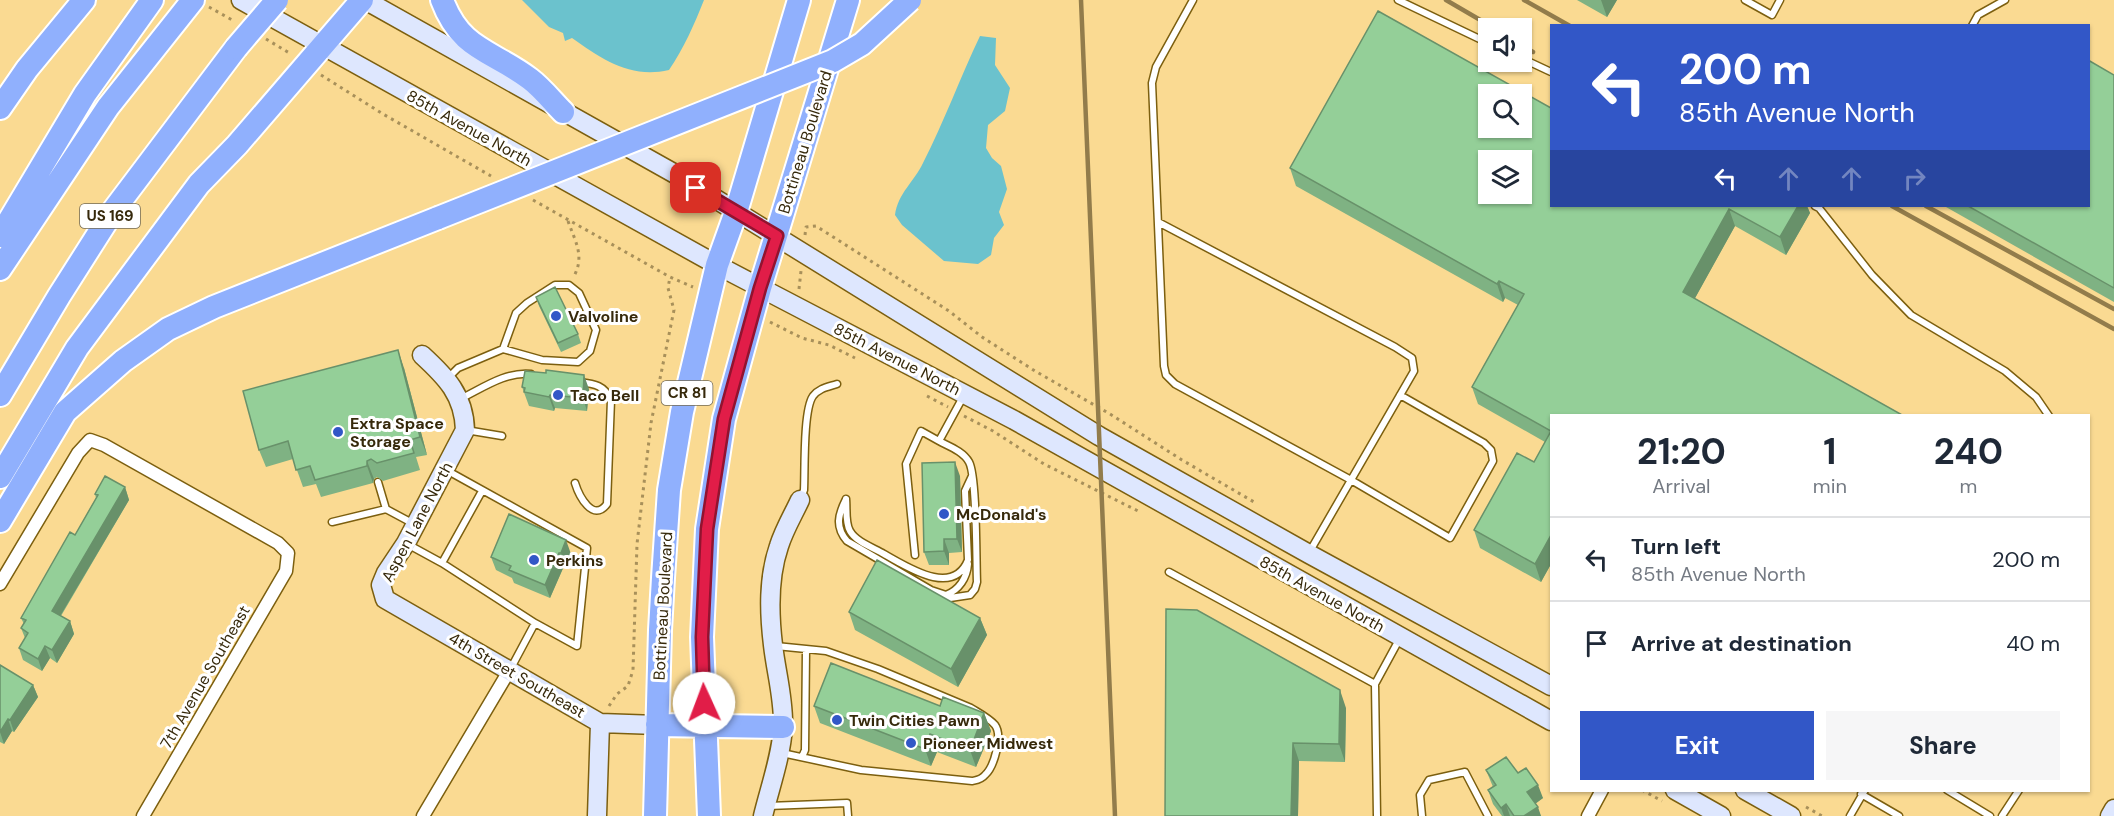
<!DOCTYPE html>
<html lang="en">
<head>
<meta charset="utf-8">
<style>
	:root { --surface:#fff; --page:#f6f6f7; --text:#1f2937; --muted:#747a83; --line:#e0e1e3; --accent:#3257c7 }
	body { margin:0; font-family:"DM Sans",sans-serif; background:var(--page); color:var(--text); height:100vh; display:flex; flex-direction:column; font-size:22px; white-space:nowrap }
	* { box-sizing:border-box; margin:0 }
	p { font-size:20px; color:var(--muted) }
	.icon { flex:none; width:33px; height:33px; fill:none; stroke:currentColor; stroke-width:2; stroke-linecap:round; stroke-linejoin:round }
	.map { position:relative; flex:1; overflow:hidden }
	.details { position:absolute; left:1550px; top:414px; width:540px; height:378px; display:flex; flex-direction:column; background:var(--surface); border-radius:0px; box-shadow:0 2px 4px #0004 }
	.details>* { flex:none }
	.hud { position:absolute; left:1550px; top:24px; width:540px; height:183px; border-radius:0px; box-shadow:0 2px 4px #0004; background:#3257c7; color:#fff; overflow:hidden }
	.tools { position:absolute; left:1478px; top:18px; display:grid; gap:12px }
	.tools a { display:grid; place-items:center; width:54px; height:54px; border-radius:0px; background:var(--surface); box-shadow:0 2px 4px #0004; font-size:30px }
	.pin { position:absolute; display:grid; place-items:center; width:51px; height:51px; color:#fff; margin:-26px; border-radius:12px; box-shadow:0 3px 9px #0006 }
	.me { position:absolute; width:66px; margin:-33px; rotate:358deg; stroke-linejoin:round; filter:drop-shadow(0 0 4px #0008) }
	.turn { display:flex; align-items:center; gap:21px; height:126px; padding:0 30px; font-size:27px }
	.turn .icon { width:78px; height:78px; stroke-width:2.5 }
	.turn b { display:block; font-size:42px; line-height:51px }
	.lanes { display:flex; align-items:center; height:57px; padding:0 30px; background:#0003; justify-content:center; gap:30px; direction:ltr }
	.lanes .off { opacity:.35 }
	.eta { display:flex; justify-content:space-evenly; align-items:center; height:102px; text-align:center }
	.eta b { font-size:36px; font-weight:700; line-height:42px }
	.action { display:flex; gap:12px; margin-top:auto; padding:12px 30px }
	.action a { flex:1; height:69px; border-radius:0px; background:var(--accent); color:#fff; font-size:24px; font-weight:700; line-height:69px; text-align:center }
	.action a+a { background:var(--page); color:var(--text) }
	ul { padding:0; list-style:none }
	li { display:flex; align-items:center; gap:18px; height:84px; padding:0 30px; border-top:2px solid var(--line) }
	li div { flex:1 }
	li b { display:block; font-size:22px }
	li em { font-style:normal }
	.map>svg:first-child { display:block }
</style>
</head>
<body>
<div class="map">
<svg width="2114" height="816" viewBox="0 0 2114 816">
	<rect width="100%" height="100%" fill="#fada92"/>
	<path fill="#6bc2cd" d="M522,0H704C694,25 684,48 669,70C630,79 602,59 572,38L565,41L563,33L549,27Z
		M980,36L996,38L995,65L1010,88L1005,111L988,125L986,148L992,158L1001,166L1007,189L999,212L1004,225L994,238L991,255L978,264L944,261L902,225L895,215C898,193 914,182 923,163C944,122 960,78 980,36Z"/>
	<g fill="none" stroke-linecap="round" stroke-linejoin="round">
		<defs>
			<path id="lane" d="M1193,0L1156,67L1152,83L1164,366L1166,375L1175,384L1351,480L1310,551
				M1398,0L1488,43
				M1745,0L1772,15L1780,0
				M1972,26L1978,15L2005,0
				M1521,58L1551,72
				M1815,206L1819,208L1872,275L1911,315L2005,371L2036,397L2049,416
				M1158,222L1395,347L1412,358L1414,371L1351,480L1450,538L1493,461L1491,450L1484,443L1400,395
				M448,378L458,368L503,349L542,360L578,362L590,351L596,330L579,293L569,285H555L527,303L516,313L503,349
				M460,399C481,389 506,371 531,374
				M466,430L502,436
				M939,441C948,446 963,451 969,462C977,476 976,560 977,582L975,589L970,595L950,598L939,594
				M448,471L587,548L577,646L535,623
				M378,482L386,509
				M575,483C579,496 593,523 607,504L611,400C604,385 595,384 579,382
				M801,498L804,490C805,471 803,410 813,396C819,388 828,387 837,384
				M846,499C847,508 845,523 850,531C856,542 874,548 884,554C906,566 953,598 968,560L965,491L972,476
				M846,499C838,515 835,527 847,541L931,590L946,595C959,590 967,578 968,564
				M332,522L386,509L414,524
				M409,545L442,563L535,623L511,668
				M915,555L906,464L921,431L939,441L963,397
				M442,563L482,491
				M1169,572L1375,684
				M776,646L826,651L878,669L971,708C979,713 989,718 995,725C1003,736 994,767 985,775C981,780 977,780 972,781L861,770L782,753
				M802,757L805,750L806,650
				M1947,790L1990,816
				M1861,794L1899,816
				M768,806L847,803L848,816
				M1377,816L1375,684L1400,638
				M1422,816L1420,795L1429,780L1465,772L1488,816
				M1850,816L1865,790
				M2002,816L2019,790"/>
			<path id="street" d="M0,584L78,453L90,440L104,445L278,543L288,553L286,571L143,816
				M423,816L509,671
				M1588,816L1602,790"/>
			<path id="secondary" d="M241,0L717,265L1014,420L1551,721
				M365,0L677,175L1099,436L1309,554L1551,686
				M422,355C446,377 464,395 465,430L406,543L386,573L381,585L385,599L600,723L657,725
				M1675,790L1721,816
				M1745,790L1791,816
				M597,816L600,723
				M763,816C770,787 781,757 783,727C784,699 776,672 773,645C769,612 768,578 779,546C784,530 793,515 800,500
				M2110,816L2114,809"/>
			<path id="highway" d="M442,0C461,51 492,50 530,79C542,88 552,101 563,112
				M0,108L27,69L84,0
				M0,236L85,94L152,0
				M0,269L108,107L193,0
				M0,395L59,296L113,211L236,48
				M0,477L77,348L199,184L237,145L362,0
				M0,521L65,412L123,361L168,329L214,307L438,218
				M657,725L783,727
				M655,816L660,630L663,578L669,490L682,412L717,265L736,212L799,0
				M709,816L702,637L707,529L724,419L760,288L848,0"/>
		</defs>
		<use href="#lane" stroke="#7c5f0f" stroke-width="9"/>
		<use href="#street" stroke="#7c5f0f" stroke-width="15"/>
		<use href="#secondary" stroke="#7c5f0f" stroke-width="21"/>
		<use href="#highway" stroke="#fff" stroke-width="26"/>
		<path stroke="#a8905a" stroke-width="3" stroke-dasharray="3 4.5" stroke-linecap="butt" d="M209,7L234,21
			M266,39L291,54
			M321,75L383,114L491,176
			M533,200L670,277L693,287
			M568,221C575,241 585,256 574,276
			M805,235L806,227L816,226L949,311L982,337L1035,371L1110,414L1182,460L1254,502
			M799,289L801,271
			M770,322L802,338L829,345L855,358
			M927,396L948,407
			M964,416L993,431L1044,464L1140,512
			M609,706L617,694L628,686L633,670L637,544L651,423L674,310L668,288L670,277
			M1642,790L1662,801
			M1806,807L1822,816"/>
		<use href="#lane" stroke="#fff" stroke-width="6"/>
		<use href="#street" stroke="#fff" stroke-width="12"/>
		<use href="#secondary" stroke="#dee7fe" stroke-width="18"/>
		<use href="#highway" stroke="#90b0fd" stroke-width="22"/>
		<path stroke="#927c4b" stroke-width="4.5" d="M1081,0L1115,816
			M1446,0L1494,28
			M1524,0L1570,26
			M1521,45L1533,52
			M1892,206L2114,329
			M1926,206L2114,309"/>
		<defs>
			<path id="highway-bridge" d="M236,48L277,0
				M438,218L833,61L862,44L910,0"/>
		</defs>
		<use href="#highway-bridge" stroke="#fff" stroke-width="26" stroke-linecap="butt"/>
		<use href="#highway-bridge" stroke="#90b0fd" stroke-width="22"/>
	</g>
	<path fill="#7fb283" d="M1577,0H1617L1607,17Z
		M2114,75V302L1946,207L1945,206H2088Z
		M1290,168L1551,206H1807L1810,213L1786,255L1735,226L1695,298L1551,416V564L1541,582L1480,548L1474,530L1534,462L1545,442L1478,404L1472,387L1518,305L1505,298L1503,302L1296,186Z
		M536,297L578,334L581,343L561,352L539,306Z
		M404,368L427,455L416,457L420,470L383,481L377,477L374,479L373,483L321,497L316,484L303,487L293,459L266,467L259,450Z
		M522,387L589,389L587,411L555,408L554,411L529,406Z
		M960,476L962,552L949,553V565H929L924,552Z
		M125,487L129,500L61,616L70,621L74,634L57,663L50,658L42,671L23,660L19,648L25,638L21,628L24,624L21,618L75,535L96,498L95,494Z
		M509,514L571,554L566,567L564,566L550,598L514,583L512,578L496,570L491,557Z
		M849,612L980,618L987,635L958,687L855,630Z
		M0,665L33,685L38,697L14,732L12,731L4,744L0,742Z
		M814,706H940L984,713L991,731L976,767L937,752L931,766L820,723Z
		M1346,708L1345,762L1299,761L1298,816H1165Z
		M1486,770L1518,773L1543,798L1535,804L1541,816H1502L1493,804L1488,790L1493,787Z"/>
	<path fill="#68916a" d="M1601,0H1617L1607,17Z
		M1798,206H1807L1810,213L1786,255L1780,237Z
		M1729,209L1735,226L1689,309L1683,292Z
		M1499,281L1505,298L1503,302L1497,284Z
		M398,350L404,368L427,455L420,437Z
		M584,375L589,389L587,411L583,398Z
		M550,395L555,408L554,411L549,397Z
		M367,461L374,479L373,483L367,466Z
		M955,462L960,476L962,552L957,539Z
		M125,487L129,500L56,623L52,611Z
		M1551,535V564L1541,582L1535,564Z
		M944,539L949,553V565L944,551Z
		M566,540L571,554L566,567L561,553Z
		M559,553L564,566L550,598L545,585Z
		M980,618L987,635L958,687L951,669Z
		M70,621L74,634L57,663L52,650Z
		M45,646L50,658L42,671L38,659Z
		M33,685L38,697L14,732L10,720Z
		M1340,690L1346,708L1345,762L1339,744Z
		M984,713L991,731L976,767L970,750Z
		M8,719L12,731L4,744L0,732Z
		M930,734L937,752L931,766L925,749Z
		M1293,743L1299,761L1298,816H1291Z
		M1538,785L1543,798L1532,806L1527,792Z
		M1506,804L1510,816H1504L1501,808Z
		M1538,807L1541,816H1524Z"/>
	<path fill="#94cf98" stroke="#68916a" stroke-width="1.5" fill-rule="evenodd" d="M1378,11L1551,108V206H1798L1780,237L1729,209L1683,292L1904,416H1551V535L1535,564L1474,530L1517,453L1534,462L1551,431L1472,387L1524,294L1499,281L1497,284L1290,168ZM1488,94H1521V128H1488ZM1488,160H1521V194H1488Z
		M2088,60L2114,75V288L1968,206H2088Z
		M555,287L578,334L558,343L536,297Z
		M398,350L420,437L410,440L414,453L377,463L371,459L367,461V466L315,480L310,466L296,470L288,441L259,450L243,391Z
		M546,370L584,375L583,398L550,395L549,397L524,392L525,388L522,387L525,371L546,373Z
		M955,462L957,539H944V551L924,552L922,463Z
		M105,476L125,487L52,611L70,621L52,650L45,646L38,659L19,648L28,633L21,628L26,620L21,618L70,532L75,535L98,495L95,494Z
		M509,514L566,540L561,553H559L545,585L509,570L511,566L491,557Z
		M877,560L980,618L951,669L849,612Z
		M1166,609L1197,610L1340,690L1339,744L1293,743L1291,816H1165Z
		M831,663L940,706L943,697L984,713L970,750L930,734L925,749L814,706Z
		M0,665L33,685L10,720L8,719L0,732Z
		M1506,757L1518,773L1526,768L1538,785L1527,792L1538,807L1524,816H1514L1506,804L1501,808L1488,790L1496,785L1486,770Z"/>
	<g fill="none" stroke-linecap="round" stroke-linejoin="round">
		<defs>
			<path id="route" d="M696,188L777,236L760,288L724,419L707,529L702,637L704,703"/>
		</defs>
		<use href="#route" stroke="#92132f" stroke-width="15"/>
		<use href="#route" stroke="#e11d48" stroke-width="10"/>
	</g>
	<g fill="#3257c7" stroke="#fff" stroke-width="2">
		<circle cx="556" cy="316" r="6"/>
		<circle cx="558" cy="395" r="6"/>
		<circle cx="338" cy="432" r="6"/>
		<circle cx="944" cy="514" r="6"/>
		<circle cx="534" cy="560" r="6"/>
		<circle cx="837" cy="720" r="6"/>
		<circle cx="911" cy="743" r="6"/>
	</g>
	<g text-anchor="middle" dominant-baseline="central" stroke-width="6" stroke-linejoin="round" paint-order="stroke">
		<g fill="#fff" stroke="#726954" stroke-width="1.5">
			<rect x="80" y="204" width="60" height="24" rx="4.5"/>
			<rect x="661.5" y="381" width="51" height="24" rx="4.5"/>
		</g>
		<g font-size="15" font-weight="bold" fill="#36290b">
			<text x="110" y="216">US 169</text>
			<text x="687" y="393">CR 81</text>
		</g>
		<g font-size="16" fill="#36290b" stroke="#fff">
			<text transform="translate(469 128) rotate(29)">85th Avenue North</text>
			<text transform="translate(805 142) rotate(-73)">Bottineau Boulevard</text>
			<text transform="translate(897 359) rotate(27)">85th Avenue North</text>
			<text transform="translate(417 522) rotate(-62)">Aspen Lane North</text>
			<text transform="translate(1322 594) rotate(29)">85th Avenue North</text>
			<text transform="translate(663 606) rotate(-87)">Bottineau Boulevard</text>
			<text transform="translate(517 675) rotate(30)">4th Street Southeast</text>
			<text transform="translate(205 677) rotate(-60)">7th Avenue Southeast</text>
		</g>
		<g font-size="16" font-weight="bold" fill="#36290b" stroke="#fff" text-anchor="start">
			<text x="568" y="316">Valvoline</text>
			<text x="570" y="395">Taco Bell</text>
			<text x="350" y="423">Extra Space<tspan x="350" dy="18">Storage</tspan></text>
			<text x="956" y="514">McDonald's</text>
			<text x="546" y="560">Perkins</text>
			<text x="849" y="720">Twin Cities Pawn</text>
			<text x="923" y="743">Pioneer Midwest</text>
		</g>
	</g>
</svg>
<div class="tools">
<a><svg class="icon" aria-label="sound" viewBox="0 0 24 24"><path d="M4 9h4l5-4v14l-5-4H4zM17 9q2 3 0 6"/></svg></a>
<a><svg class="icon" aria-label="search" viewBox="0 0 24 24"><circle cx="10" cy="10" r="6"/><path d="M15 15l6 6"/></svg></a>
<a><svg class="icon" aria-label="layers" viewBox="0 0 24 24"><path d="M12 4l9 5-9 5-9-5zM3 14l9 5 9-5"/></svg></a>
</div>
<div class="pin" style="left:696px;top:188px;background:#d93025"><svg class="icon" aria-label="arrive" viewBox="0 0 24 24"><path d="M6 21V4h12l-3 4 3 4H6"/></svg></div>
<svg class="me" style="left:704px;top:703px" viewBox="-20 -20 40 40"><circle r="19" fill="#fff"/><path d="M0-13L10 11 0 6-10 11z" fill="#e11d48"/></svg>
<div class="hud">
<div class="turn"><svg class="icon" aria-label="left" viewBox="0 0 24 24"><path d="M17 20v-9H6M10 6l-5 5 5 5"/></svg><div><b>200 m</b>85th Avenue North</div></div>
<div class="lanes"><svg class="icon" aria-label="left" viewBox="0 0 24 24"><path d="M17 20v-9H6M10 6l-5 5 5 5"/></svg><svg class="icon off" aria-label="ahead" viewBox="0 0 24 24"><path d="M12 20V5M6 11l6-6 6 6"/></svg><svg class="icon off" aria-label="ahead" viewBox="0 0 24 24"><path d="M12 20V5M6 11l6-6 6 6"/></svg><svg class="icon off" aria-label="right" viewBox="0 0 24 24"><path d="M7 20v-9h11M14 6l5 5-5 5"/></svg></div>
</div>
<section class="details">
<div class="eta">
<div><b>21:20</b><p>Arrival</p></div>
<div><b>1</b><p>min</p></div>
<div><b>240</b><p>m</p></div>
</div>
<ul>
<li><svg class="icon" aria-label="left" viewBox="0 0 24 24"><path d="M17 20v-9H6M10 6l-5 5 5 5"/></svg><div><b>Turn left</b><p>85th Avenue North</p></div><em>200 m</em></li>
<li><svg class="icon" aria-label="arrive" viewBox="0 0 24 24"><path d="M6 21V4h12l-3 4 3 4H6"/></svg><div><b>Arrive at destination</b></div><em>40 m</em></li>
</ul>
<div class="action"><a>Exit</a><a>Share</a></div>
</section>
</div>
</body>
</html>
